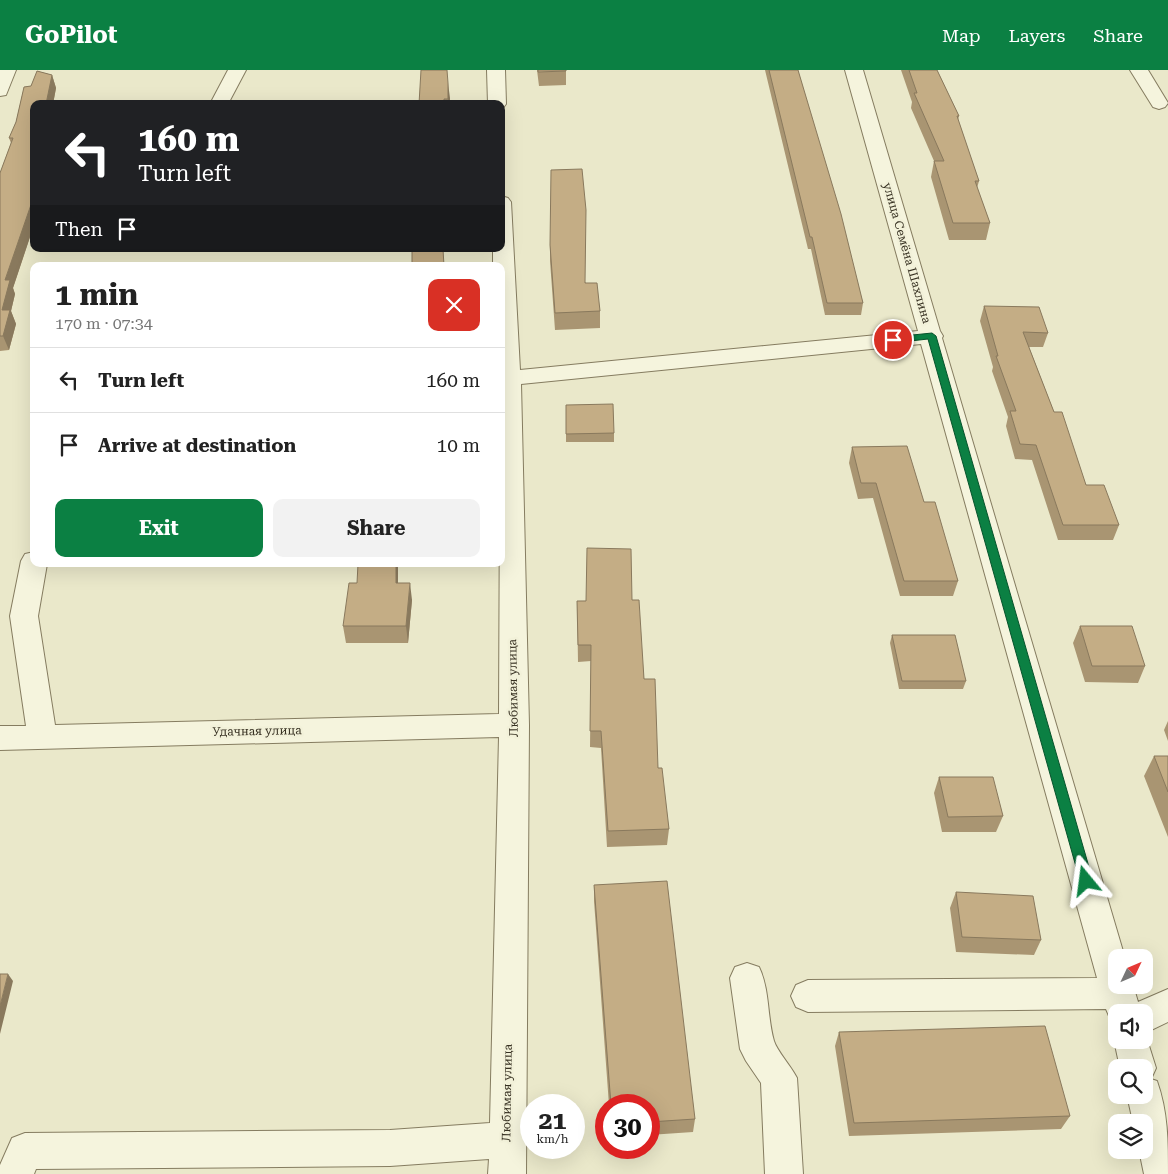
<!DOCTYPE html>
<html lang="en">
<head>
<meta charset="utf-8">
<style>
	:root { --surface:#fff; --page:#f2f2f2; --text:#222; --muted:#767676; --line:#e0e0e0; --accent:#0b8043 }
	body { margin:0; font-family:"Roboto Serif",serif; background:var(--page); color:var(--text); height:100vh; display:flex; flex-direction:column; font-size:19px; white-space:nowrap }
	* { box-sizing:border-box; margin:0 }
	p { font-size:16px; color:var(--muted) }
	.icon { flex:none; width:28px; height:28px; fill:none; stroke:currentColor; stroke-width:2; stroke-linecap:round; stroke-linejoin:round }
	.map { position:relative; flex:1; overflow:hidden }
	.details { position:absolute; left:30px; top:192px; width:475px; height:305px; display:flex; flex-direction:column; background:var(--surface); border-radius:10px; box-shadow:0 5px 20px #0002 }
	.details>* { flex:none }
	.top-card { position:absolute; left:30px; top:30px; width:475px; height:152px; border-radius:10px; box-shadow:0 5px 20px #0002; background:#202124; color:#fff; overflow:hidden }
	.needle { width:32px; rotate:46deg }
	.buttons { position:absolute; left:1108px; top:879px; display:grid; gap:10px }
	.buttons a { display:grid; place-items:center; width:45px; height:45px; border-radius:10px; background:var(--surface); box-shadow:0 5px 20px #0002; font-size:25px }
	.speed { position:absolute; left:520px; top:1024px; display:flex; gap:10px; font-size:25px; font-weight:700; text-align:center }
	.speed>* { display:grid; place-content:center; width:65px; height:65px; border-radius:50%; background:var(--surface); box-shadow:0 5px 20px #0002; line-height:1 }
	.speed small { font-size:12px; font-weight:400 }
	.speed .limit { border:8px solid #d22; background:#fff; color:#111 }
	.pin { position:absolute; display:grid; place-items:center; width:42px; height:42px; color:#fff; margin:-21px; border:2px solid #fff; border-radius:50%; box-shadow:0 1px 5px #0007 }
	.me { position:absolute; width:55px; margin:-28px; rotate:344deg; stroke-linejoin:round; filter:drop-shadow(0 0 4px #0008) }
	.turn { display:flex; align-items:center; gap:18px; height:105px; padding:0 25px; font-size:22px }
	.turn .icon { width:65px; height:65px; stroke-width:2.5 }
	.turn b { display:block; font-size:35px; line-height:42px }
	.then { display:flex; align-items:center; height:48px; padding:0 25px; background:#0003; gap:10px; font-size:19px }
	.round { display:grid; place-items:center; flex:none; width:52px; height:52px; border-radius:10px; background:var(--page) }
	.overview { display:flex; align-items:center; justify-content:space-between; height:85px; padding:0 25px }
	h1 { font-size:30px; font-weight:700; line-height:38px }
	.cta { display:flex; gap:10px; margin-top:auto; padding:10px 25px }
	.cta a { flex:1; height:58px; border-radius:10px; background:var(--accent); color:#fff; font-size:20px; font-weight:700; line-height:58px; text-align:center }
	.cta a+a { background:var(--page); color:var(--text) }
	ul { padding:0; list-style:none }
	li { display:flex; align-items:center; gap:15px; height:65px; padding:0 25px; border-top:1px solid var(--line) }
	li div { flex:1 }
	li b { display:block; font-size:19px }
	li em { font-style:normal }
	header { display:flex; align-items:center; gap:30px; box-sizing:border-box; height:70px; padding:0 25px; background:var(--accent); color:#fff }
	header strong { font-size:24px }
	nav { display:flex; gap:28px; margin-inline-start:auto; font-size:18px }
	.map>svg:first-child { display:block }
</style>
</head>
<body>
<header>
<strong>GoPilot</strong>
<nav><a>Map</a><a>Layers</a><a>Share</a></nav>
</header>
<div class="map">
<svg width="1168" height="1104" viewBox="0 0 1168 1104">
	<rect width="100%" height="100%" fill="#eae8ca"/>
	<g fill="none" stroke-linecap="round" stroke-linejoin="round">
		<defs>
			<path id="minor" d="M0,0H16L6,25L0,26Z
				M228,0H246L228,34H210Z
				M487,0H505L506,34L503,38H501V34H488Z
				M845,0H863L940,261L943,266L942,268L1125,888H1116V915H1133L1138,932L1168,919V952L1145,963L1156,998L1151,1009L1157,1011C1168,1042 1168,1071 1168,1104H1144L1139,1080H1144V1052H1133L1127,1025H1144V998H1120L1114,970L1116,964V970H1144V942H1116V955L1112,953L1106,939L808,942L796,937L791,926L796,915L808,910L1097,908L921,274L521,314L529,655L526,1104H488L489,1089L390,1096L36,1099L34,1104H0V1095L12,1068L25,1063L390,1060L490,1053L499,667L0,680V656H26L10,546L21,491L25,484L34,482V494H47L38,546L55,655L499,644L501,196H493V179H501V126L508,128L511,132L520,300L918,261Z
				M1130,0H1148L1168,33L1165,37L1159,39L1153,37Z
				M747,893L759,897C770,920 767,947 774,971C777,981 791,996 797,1008L803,1104H765L761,1013L746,991L740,979L730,908L735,897Z"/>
		</defs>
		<use href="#minor" stroke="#857c60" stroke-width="2"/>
		<use href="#minor" fill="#f5f4dd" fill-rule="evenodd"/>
	</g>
	<path fill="#a99572" d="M537,0H566V15L539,16Z
		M765,0H798L863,233L861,245H825L811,179H808Z
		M901,0H937L959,46L958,50L979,111L977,118L990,153L986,170H949L931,107L934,91L911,38L912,32Z
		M37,1L52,5L56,18L53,34H34V155L13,218L15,224L11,241L16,254L9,280L0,281V103L11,73L9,68L16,52L24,17L31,16Z
		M450,28V34H419Z
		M550,175L586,213L600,241V258L555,260L550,191Z
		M984,236L1048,263L1043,277H1029L1054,342L1086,415L1119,455L1113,470H1058L1032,390L1015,389L1006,356L1008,347L992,301L993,297L980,251Z
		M566,335L614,363V372H566Z
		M852,377L924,432L958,511L953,526H900L873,428L858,429L849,393Z
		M398,513L412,530L408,573H346L343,556Z
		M632,530L658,698L669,759L667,775L607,777L601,678L590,677L591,591L578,592L577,531Z
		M1080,556L1145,596L1138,613L1085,612L1073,573Z
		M892,565L966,611L963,619H899L890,573Z
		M1168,651V671L1164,660Z
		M1154,686H1168V767L1144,706Z
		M939,707L1003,746L996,762H942L934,723Z
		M594,815L695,1049L693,1062L649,1065V1035H609L594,831Z
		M956,822L1041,870L1034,885L956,882L950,838Z
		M839,962L1070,1046L1061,1059L849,1066L835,976Z"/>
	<path fill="#89795d" d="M52,5L56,18L53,34H46Z
		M448,13L450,28V34H448Z
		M34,126V155L13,218L15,224L11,241L16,254L9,280L3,266L2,240L5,210Z
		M396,494H398V530L396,513Z
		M410,513L412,530L408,573L406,556Z
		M8,904L13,911L0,964V936Z"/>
	<path fill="#c4ad85" stroke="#89795d" d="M421,0H447L448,13V29H444V34H419Z
		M538,0H566V1L538,2Z
		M769,0H798L841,144L863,233H827L812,167H810Z
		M909,0H937L959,46H957L979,111H975L990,153H953L934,91H944L914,23H917Z
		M37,1L52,5L46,34H34V126L5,210H10L2,240H10L3,266H0V103L13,68H9L16,52L24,17L31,16Z
		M582,99L586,140L585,213H597L600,241L555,243L550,175L551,100Z
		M412,179H443L444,196H412Z
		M984,236L1039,237L1048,263L1023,262L1054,342H1062L1086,415H1104L1119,455H1063L1036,375L1020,374L1010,341H1016L996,286H998Z
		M613,334L614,363L566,364V335Z
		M907,376L924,432H935L958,511H904L876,413H861L852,377Z
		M587,478L631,479L632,530H639L644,609H655L658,698H662L669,759L608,761L601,661H590L591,575H578L577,531H586Z
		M358,494H396V513H410L406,556H343L349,513H357Z
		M1080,556H1132L1145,596H1092Z
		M892,565H955L966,611H902Z
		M1154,686H1168V722Z
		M939,707H993L1003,746L948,747Z
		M667,811L695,1049L649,1052V1035H611L594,815Z
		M956,822L1033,826L1041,870L962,867Z
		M0,904H8L0,936Z
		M1045,956L1070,1046L854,1053L839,962Z"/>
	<path fill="#0b8043" stroke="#07532c" d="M932,263L936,266L1093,811L1091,815L1086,816L1082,815L1080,811L928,269L893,273L888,270L893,267Z"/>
	<g text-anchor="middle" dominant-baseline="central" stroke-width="5" stroke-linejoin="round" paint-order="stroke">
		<g font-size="12" fill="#373122" stroke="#f2f1d9">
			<text transform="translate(907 183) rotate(74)">улица Семёна Шахлина</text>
			<text transform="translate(513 618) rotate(-91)">Любимая улица</text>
			<text transform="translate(257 661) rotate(-1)">Удачная улица</text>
			<text transform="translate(507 1023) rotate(-89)">Любимая улица</text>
		</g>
	</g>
</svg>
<div class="buttons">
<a><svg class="needle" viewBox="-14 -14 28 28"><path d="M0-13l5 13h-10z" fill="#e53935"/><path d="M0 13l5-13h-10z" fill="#767676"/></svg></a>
<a><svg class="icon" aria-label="sound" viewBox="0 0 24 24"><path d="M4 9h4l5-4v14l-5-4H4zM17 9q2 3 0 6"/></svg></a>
<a><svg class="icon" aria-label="search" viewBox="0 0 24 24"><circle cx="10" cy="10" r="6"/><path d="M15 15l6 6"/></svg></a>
<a><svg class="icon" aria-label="layers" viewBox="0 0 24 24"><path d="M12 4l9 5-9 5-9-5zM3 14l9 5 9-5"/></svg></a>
</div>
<div class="speed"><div>21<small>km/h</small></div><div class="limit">30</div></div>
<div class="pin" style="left:893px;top:270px;background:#d93025"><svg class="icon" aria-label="arrive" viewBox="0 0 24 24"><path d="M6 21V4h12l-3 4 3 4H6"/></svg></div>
<svg class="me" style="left:1086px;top:811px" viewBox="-20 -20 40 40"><path d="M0-17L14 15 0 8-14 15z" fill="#0b8043" stroke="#fff" stroke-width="4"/></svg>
<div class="top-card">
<div class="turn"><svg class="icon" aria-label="left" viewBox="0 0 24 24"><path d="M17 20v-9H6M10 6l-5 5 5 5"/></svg><div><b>160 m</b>Turn left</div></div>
<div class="then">Then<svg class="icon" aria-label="arrive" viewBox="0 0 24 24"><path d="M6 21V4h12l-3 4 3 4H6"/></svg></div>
</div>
<section class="details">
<div class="overview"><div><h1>1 min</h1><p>170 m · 07:34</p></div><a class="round" style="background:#d93025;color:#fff"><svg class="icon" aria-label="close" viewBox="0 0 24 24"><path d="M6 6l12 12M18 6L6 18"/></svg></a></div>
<ul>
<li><svg class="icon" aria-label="left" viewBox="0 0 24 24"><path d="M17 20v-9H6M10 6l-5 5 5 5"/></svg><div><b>Turn left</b></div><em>160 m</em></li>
<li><svg class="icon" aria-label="arrive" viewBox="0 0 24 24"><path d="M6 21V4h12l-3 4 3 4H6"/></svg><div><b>Arrive at destination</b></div><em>10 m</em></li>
</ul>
<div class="cta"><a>Exit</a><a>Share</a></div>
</section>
</div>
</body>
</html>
